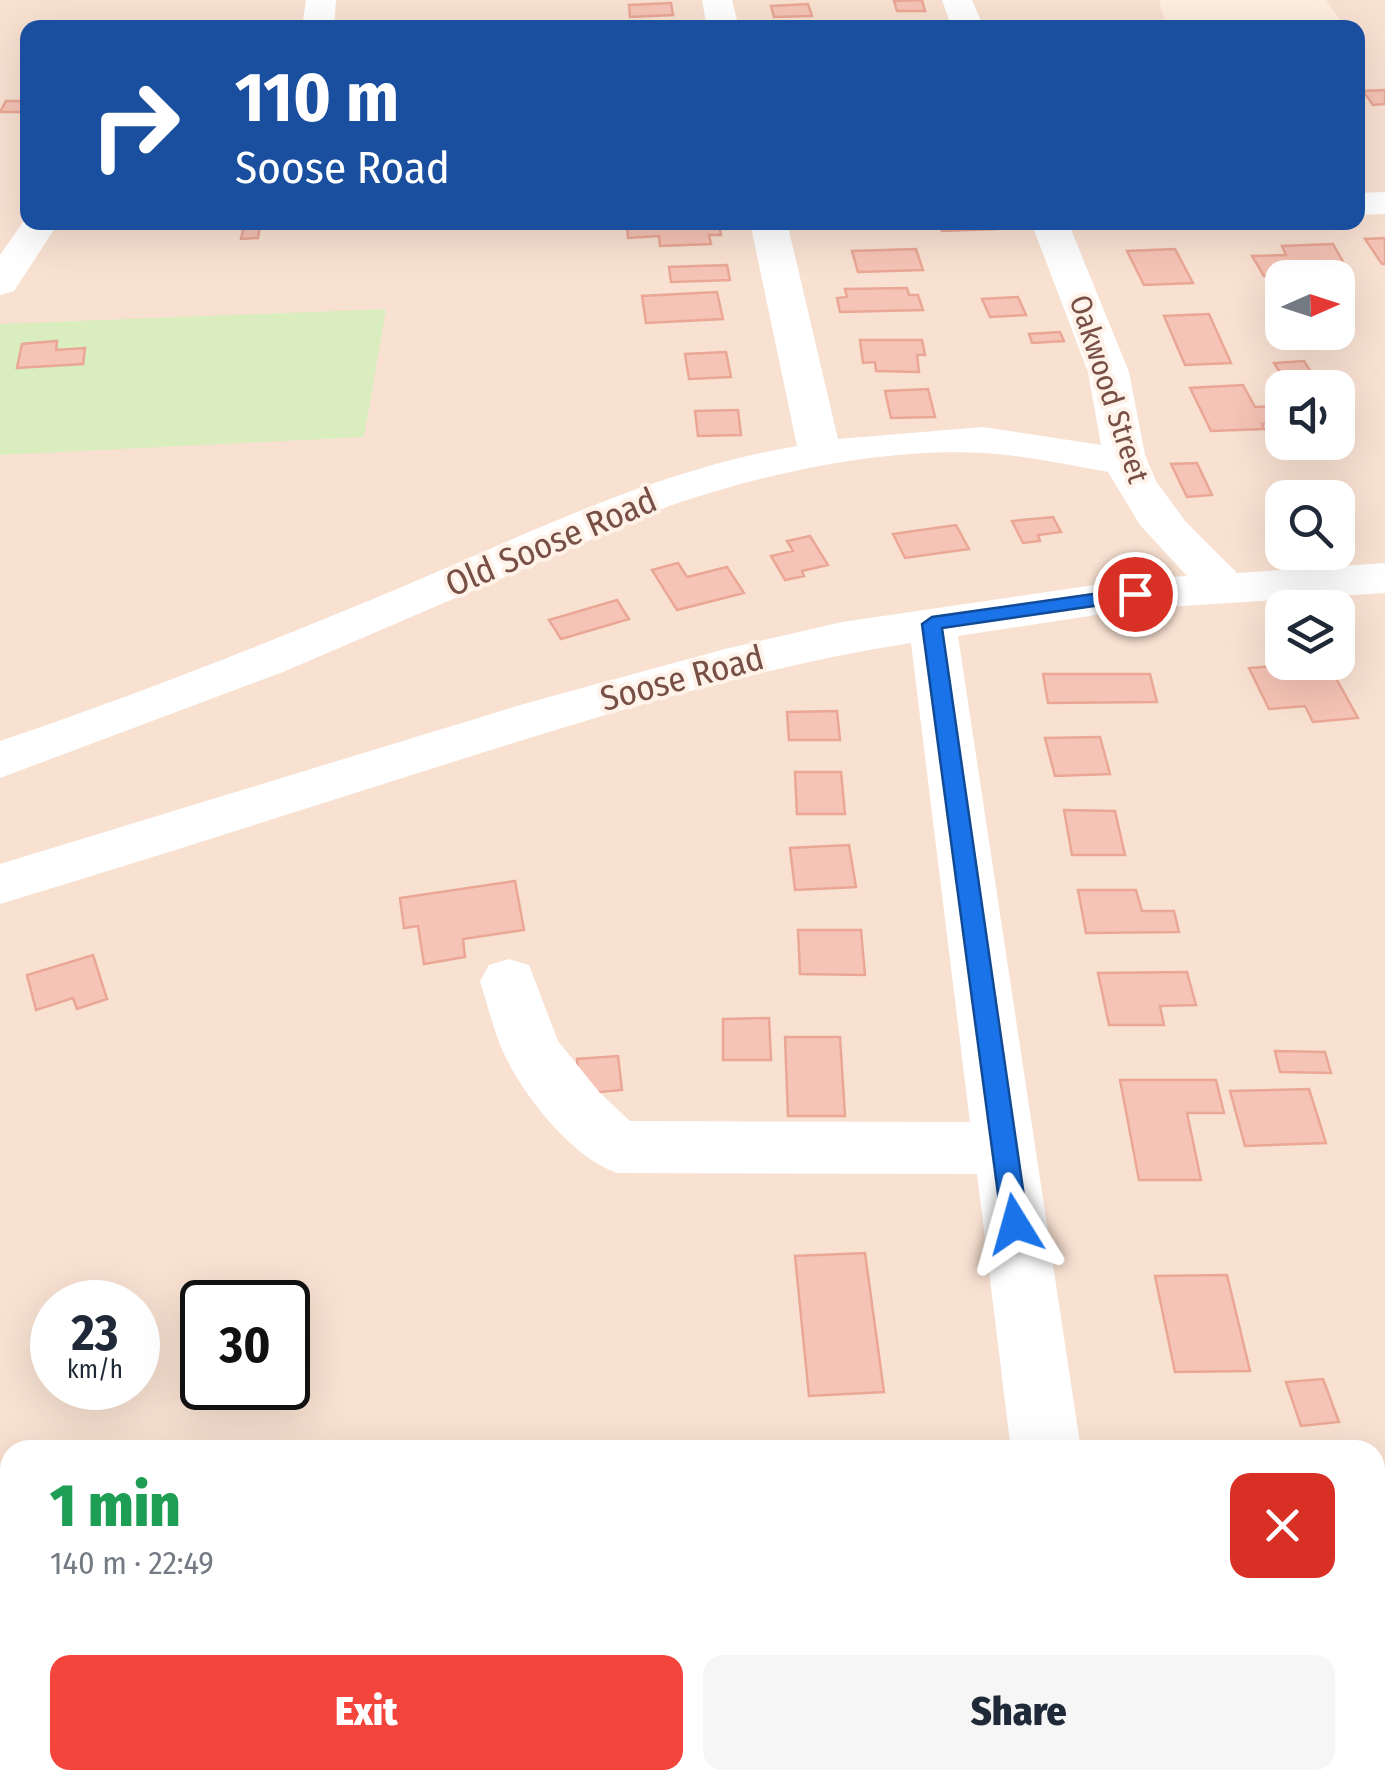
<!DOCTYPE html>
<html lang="en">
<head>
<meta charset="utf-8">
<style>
	:root { --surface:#fff; --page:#f6f6f7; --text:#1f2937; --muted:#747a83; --accent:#f3453b }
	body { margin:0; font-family:"Fira Sans Condensed",sans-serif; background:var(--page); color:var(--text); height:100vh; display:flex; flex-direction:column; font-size:38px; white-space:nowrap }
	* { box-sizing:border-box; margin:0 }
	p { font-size:32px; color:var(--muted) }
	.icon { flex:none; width:55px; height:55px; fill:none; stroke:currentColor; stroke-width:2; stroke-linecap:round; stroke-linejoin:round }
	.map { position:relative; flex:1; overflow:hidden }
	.sheet { position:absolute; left:0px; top:1440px; width:1385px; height:350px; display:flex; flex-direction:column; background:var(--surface); border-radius:30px 30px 0 0; box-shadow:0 10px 40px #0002 }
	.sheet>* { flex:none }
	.guide { position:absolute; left:20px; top:20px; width:1345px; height:210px; border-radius:20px; box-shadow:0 10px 40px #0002; background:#1a4fa0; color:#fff; overflow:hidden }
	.needle { width:65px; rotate:87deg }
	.controls { position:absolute; left:1265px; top:260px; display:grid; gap:20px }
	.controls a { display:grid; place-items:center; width:90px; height:90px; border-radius:20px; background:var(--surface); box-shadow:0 10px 40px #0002; font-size:50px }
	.speed { position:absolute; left:30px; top:1280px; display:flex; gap:20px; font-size:50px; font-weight:700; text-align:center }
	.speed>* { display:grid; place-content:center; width:130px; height:130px; border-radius:50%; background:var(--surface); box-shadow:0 10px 40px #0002; line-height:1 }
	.speed small { font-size:25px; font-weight:400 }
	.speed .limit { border:5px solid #111; border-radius:15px; background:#fff; color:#111 }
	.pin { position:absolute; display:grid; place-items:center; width:85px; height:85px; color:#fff; margin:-42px; border:5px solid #fff; border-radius:50%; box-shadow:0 2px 10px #0007 }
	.me { position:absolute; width:110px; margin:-55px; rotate:352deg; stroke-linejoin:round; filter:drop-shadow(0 0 8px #0008) }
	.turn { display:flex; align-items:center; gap:35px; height:210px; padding:0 50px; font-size:45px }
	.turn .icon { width:130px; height:130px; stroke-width:2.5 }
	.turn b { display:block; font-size:70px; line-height:85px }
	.round { display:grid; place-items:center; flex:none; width:105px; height:105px; border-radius:20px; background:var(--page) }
	.overview { display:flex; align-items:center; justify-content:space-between; height:170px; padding:0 50px }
	h1 { font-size:60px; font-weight:800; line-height:75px; color:#1e9e55 }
	.button { display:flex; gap:20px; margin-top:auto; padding:20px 50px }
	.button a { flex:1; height:115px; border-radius:20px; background:var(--accent); color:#fff; font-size:40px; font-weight:800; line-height:115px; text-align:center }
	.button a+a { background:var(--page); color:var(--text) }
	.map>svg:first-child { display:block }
</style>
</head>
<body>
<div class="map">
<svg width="1385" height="1790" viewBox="0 0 1385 1790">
	<rect width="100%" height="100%" fill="#feeee0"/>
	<path fill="#f8e1d1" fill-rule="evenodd" d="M0,0H1159L1166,27L28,28V222H1358V28L1345,27L1326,0H1385V1790H0ZM1282,278H1338V332H1282ZM1282,388H1338V442H1282ZM1282,498H1338V552H1282ZM1282,608H1338V662H1282ZM52,1302H138V1388H52ZM202,1302H288V1388H202ZM10,1450H1375V1780H10Z"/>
	<path fill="#d9edbe" d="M386,309L364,437L0,455V324Z"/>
	<path fill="#f6c4b6" stroke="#eaa795" stroke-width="2.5" d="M922,0L925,11H897L894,1Z
		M671,3L673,15L630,17L629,5Z
		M808,4L812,16L774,17L771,6Z
		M1385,90V104L1373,105L1363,91Z
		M6,101H28V104L23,112H0Z
		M239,222H268L260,225L258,238L241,239L244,226H239Z
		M707,222L719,225L721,235H709L711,244L660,246L659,236L628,238L627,224Z
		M939,222H993L996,229L942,231Z
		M1385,238V264H1382L1365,239Z
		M1333,244L1346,267H1336L1350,291H1338V278H1311L1306,268L1286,269L1289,275L1264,276L1252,256L1286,255L1282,246Z
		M916,249L923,270L858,272L852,251Z
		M1175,249L1193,283L1144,285L1127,251Z
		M727,265L730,280L671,282L669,267Z
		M907,288L909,295H918L923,310L840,312L837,298L847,297L845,289Z
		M717,292L723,319L646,323L642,296Z
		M1018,297L1026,315L990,317L982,299Z
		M1209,314L1231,363L1185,365L1164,316Z
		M1060,332L1064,341L1032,343L1029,334Z
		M860,340H922L925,355H917L919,372L876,371L875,362L863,363Z
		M57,341L56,350L85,348L83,364L17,368L22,344Z
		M726,352L731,377L689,379L685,354Z
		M1304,361L1311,372L1281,374L1274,363Z
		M1243,385L1255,407L1276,406L1282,423L1262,424L1264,429L1211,431L1190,388Z
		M928,389L935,417L891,418L885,391Z
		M738,410L741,435L698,436L695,411Z
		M1197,463L1212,495L1187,497L1171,464Z
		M1323,487L1328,498H1287L1283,488Z
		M1053,517L1061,532L1038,535L1040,541L1023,543L1012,521Z
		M956,525L969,549L905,558L893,534Z
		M810,536L828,565L802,571L804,576L785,580L771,556L793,551L787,541Z
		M678,563L687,577L727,567L744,593L677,610L652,570Z
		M617,600L629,619L561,639L549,620Z
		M1327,662L1358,718L1313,722L1305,706L1269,709L1249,668Z
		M1043,674H1150L1157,702L1048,703Z
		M837,711L840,740H789L787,712Z
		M1100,737L1110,774L1055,776L1045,738Z
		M795,772H841L845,814H797Z
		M1064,810L1115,811L1125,855H1072Z
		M849,845L856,887L795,890L790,848Z
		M515,881L524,930L463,939L465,957L424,964L418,926L404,928L400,898Z
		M1078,890H1136L1142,911H1174L1179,932L1086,933Z
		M798,930H861L865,975L800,974Z
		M93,955L107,999L77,1009L73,998L36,1010L27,975Z
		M1187,972L1196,1005L1160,1006L1164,1025H1109L1098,973Z
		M769,1018L771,1060H723V1019Z
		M785,1037H840L845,1116H788Z
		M1275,1051L1325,1052L1331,1073L1280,1072Z
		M618,1056L622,1090L580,1094L577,1059Z
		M1120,1080H1216L1224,1113H1187L1201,1180H1139Z
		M1309,1089L1326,1143L1245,1146L1230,1091Z
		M865,1253L884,1392L809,1396L795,1256Z
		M1227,1275L1250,1371L1175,1372L1155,1276Z
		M1323,1379L1339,1422L1301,1426L1286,1382Z
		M1352,1785L1353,1790H1260L1259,1786Z"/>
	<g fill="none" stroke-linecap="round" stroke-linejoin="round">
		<path fill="#fff" fill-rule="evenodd" d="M306,0H336L334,28H302Z
			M702,0H732L739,28H707Z
			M942,0H972L984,28H952Z
			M1385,192V214L1358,215V193Z
			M28,215V222H59L14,291L0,295V255Z
			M750,222H787L838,439L983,427L1101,445L1088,372L1031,222H1068L1129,372L1145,455L1156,481L1185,521L1237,573L1385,563V593L1135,609L958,636L1081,1450H1011L977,1174L617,1173C573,1158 525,1098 505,1056C494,1033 488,1006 480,981L489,965L509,959L529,965L558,1041L600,1093L630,1121L970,1122L911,643C756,667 605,714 456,761C304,809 152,858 0,904V864L527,703L725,649L842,622L1135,579L1187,576L1140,525L1108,472C1068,465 1028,456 986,453C884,447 765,473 669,506L283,672L0,778V741C139,694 276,640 411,583C538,529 660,469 797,446Z
			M1053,1780H1131L1133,1790H1053Z"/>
	</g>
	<path fill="#1a73e8" stroke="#114b97" stroke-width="2.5" d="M1135,588L1145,594L1142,599L942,628L1028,1224L1024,1232L1015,1235L1006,1232L1002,1224L922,624L932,617Z"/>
	<g text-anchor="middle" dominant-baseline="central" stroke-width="8" stroke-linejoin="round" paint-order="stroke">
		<g font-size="30" fill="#774f45" stroke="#fff2e9">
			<text transform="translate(1109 389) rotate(72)">Oakwood Street</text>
		</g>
		<g font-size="35" fill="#774f45" stroke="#fff2e9">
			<text transform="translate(551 542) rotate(-23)">Old Soose Road</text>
			<text transform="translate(682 678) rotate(-15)">Soose Road</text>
		</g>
	</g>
</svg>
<div class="controls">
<a><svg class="needle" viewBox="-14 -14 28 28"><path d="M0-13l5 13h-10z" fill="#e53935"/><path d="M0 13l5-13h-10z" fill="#747a83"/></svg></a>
<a><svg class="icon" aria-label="sound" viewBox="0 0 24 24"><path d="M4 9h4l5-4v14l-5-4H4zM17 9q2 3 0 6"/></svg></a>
<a><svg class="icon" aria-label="search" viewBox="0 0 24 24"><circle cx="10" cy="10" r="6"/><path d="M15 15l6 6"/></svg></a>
<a><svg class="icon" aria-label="layers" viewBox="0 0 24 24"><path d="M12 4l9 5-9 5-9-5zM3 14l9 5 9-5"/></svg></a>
</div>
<div class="speed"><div>23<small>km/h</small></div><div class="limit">30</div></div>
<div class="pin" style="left:1135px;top:594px;background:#d93025"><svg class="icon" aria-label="arrive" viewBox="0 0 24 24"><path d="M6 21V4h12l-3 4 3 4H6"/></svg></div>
<svg class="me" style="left:1015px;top:1224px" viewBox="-20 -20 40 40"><path d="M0-17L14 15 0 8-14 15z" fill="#1a73e8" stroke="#fff" stroke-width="4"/></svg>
<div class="guide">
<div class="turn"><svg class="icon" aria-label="right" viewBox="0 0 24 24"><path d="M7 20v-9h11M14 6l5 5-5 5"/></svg><div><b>110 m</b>Soose Road</div></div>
</div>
<section class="sheet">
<div class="overview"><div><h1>1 min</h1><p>140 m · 22:49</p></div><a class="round" style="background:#d93025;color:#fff"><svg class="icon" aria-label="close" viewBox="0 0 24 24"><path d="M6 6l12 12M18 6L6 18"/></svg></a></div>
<div class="button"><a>Exit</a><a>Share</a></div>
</section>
</div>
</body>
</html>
